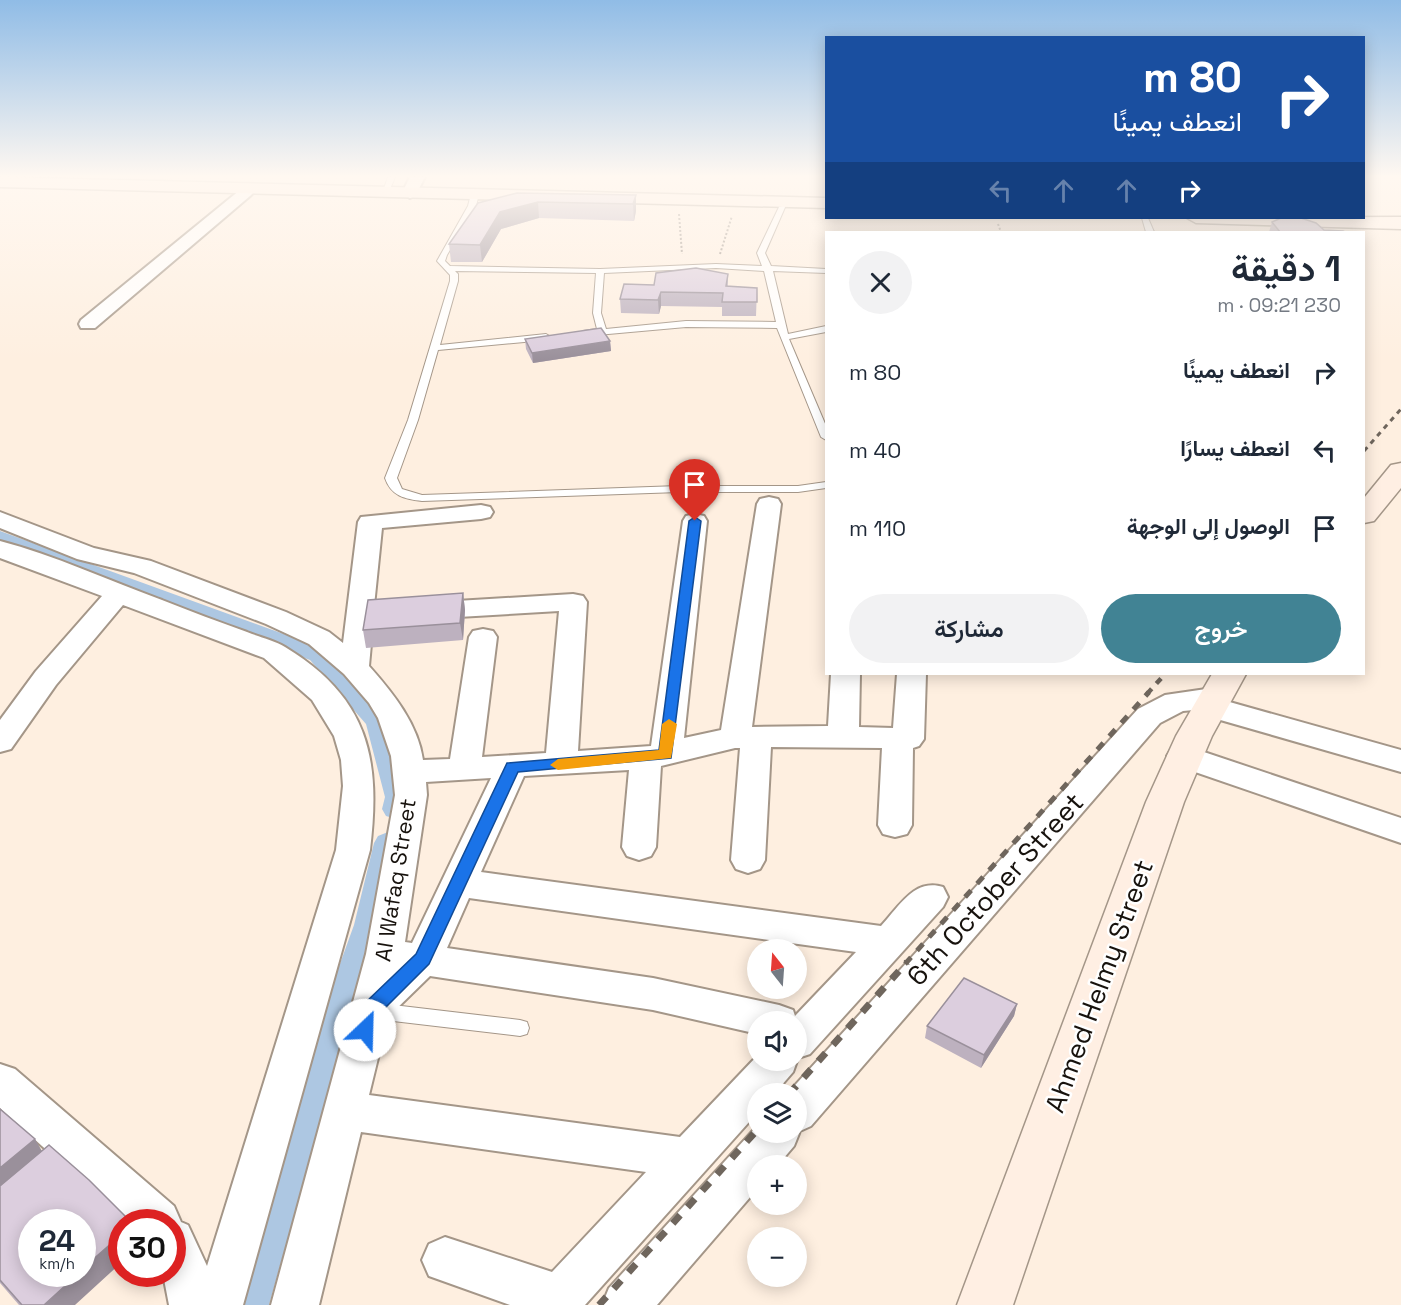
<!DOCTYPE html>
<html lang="ar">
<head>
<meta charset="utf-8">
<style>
	:root { --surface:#fff; --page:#f2f2f3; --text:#1f2937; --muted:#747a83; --accent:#418394 }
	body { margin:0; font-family:"Space Grotesk",Vazirmatn,sans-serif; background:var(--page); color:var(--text); direction:rtl; height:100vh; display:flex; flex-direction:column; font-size:22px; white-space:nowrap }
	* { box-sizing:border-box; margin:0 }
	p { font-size:20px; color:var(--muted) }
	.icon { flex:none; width:33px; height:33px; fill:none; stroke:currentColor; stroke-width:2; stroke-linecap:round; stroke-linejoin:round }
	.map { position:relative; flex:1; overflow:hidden; direction:ltr }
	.side { position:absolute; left:825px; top:231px; width:540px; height:444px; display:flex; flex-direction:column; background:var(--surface); border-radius:0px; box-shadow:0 3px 15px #0003; direction:rtl }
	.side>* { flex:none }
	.banner { position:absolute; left:825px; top:36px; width:540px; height:183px; border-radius:0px; box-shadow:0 3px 15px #0003; direction:rtl; background:#1a4fa0; color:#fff; overflow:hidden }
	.needle { width:39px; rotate:343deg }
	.buttons { position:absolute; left:747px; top:939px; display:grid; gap:12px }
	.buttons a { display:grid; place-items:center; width:60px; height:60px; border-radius:50%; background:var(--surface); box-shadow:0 3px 15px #0003; font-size:30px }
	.speed { position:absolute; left:18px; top:1209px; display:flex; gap:12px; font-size:30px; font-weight:700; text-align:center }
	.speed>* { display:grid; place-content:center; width:78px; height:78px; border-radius:50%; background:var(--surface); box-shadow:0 3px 15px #0003; line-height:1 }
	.speed small { font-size:15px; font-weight:400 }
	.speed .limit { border:9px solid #d22; background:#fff; color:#111 }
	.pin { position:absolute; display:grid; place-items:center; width:51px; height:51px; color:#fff; margin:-62px -26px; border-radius:50% 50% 50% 0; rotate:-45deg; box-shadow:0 0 6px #0007 }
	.pin .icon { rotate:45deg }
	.me { position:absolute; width:66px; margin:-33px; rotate:24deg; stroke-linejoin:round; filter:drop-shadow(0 0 4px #0008) }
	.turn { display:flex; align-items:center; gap:21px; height:126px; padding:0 24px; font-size:27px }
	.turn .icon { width:78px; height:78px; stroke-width:2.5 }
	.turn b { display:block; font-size:42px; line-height:51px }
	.lanes { display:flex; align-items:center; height:57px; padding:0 24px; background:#0003; justify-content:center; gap:30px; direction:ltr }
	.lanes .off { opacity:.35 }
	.round { display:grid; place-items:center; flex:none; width:63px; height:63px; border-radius:32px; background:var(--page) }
	.head { display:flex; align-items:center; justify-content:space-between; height:102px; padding:0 24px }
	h1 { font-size:36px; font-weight:600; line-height:45px }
	.primary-button { display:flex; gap:12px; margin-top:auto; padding:12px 24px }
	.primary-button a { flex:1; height:69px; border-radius:36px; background:var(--accent); color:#fff; font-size:24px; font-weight:600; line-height:69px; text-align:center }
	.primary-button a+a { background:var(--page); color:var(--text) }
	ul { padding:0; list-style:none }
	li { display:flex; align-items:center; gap:18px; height:78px; padding:0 24px }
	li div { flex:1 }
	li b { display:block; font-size:22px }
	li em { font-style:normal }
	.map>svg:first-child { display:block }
</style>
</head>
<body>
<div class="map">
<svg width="1401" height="1305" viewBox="0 0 1401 1305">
	<rect width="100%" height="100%" fill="#feefe0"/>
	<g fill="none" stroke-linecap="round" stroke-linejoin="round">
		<path fill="#adc7e2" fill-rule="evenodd" d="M0,531L328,650L391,722L413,797L406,816L396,819L386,816L382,809L385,797L366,724L310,660L0,544Z
			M388,832L398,836L402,843L384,925L326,1102L269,1305H229L290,1102L354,925L374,843L378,836Z"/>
		<defs>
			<path id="lane" d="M388,177H395L388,194H382Z
				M474,196L478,198L476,206L447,255L445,261L450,266L600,269L716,264L762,266L757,253L779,207L786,205L765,253L771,266L826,269V273L773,271L788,334L826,326V332L789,339L826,426V440L821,437L777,328L686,327L586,336L581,333L583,331L597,329L593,313L596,273L455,271L458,274V281L440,345L546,334L551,337L546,340L438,350L418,420L397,478L402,489L422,495L679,486H798L826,482V488L798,492H679L422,501C405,499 391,496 385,478L408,420L450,281V275L437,261L468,206L470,198ZM716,268L764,271L776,322L686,321L606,329L601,313L604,273Z
				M1142,218H1148L1154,232H1146Z
				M376,1003L520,1020L527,1022L529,1028L527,1034L520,1036L376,1019L369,1016L367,1011L369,1006Z"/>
			<path id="street" d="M410,177H425L415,196L410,198L402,193Z
				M245,188L253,193L250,196L95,328H81L79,324L81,320L240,190Z
				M769,497L778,499L781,504L752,727L828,726L831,674H860L859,727L893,728L897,674H926L924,739L919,746L913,748L912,825L907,834L895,837L883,834L878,825L882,748L771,747L765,860L760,869L748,873L736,869L731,860L740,748H735L661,766L656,847L651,856L639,860L627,856L622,847L629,770L524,776L481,872L881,926C899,907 914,878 943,887L948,897L943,907L810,1054L798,1058L793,1072L774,1094H758V1112L585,1305H510L429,1276L422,1260L429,1244L445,1237L552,1272L646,1172L361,1132L319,1305H271L366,954L395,795L391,756L378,718L369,703L344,674L309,644L266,624L134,573L77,559L0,528V512L94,548L151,561L286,612L329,632L343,643L358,522L361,517L481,505L490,507L493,512L490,517L481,519L382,528L374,606L573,594L583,596L587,602L578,751L651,746L683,521L686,516L695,514L704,516L707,521L684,738L721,730L757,504L760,499ZM559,611L546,753L482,757L497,637L493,631L483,629L473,631L469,637L450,759L423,760C418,724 393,693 369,666L373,622ZM491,778L412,943L405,942L427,795L426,782ZM469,898L856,952L795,1016L793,1010L779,1005L653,978L447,948ZM430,976L653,1010L758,1034V1022H796V1060H758V1055L680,1137L369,1095L388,1017Z
				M0,541C54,555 110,581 162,600C190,611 219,622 247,632C259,637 274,640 285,647C369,698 381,759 370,850L243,1305H169L163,1274H172V1222H126L0,1108V1064L15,1069L174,1206L181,1222L188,1225L207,1266L336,850L343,786L341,760L334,736L312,700L264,658L123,605L56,685L11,749L0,752V720L36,671L102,596L0,558Z
				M1213,688L1224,691L1228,698L1226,701L1401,750V772L1196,713L1194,710L1183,711L1160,723L811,1126L800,1131L794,1146L777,1166H758V1188L657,1305H602L609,1288L758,1125V1132H796V1094H787L1138,709L1165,695Z
				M1183,745L1401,818V843L1172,764L1167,756L1172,748Z"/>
			<path id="secondary" d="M0,177L826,198V208L0,187Z
				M1401,217V229L1196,223L1187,218Z
				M1401,463V488L1374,521L1364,523V498L1391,465Z
				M1212,674H1246L1212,736L1184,802L1013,1305H957L1146,802L1176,736Z"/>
		</defs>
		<use href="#lane" stroke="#a49688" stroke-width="2"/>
		<use href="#street" stroke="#a49688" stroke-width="4"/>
		<use href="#secondary" stroke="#a49688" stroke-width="3"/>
		<path stroke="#9c9187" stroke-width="2" stroke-dasharray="2 2" stroke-linecap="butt" d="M679,214L682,254
			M998,224L1001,232
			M720,254L732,216"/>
		<use href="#lane" fill="#fff" fill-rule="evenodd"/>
		<use href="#street" fill="#fff" fill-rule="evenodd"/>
		<use href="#secondary" fill="#ffefe3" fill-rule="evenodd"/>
		<path stroke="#6f665d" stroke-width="3" stroke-dasharray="5 5" stroke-linecap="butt" d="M1364,451L1401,409"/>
		<path stroke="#6f665d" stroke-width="4.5" stroke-dasharray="7 7" stroke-linecap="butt" d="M1147,694L1165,674"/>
		<path stroke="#6f665d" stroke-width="5" stroke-dasharray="9 9" stroke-linecap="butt" d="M905,964L1149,692"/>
		<path stroke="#6f665d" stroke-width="7" stroke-dasharray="11 11" stroke-linecap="butt" d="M789,1094L907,962
			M599,1305L758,1129"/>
	</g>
	<path fill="#bdb1bf" d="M636,195V211L634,221L539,218L501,229L482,262H451L449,244L478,203Z
		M1272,222L1324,230L1345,232H1269Z
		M728,274V286L757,288L756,316H722V307L661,306L659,314L621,313L620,299L654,285Z
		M525,339L610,341L611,351L533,363L526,349Z
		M463,593L465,610L463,640L366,648L363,630Z
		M1017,1004L1014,1016L981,1068L925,1038L927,1026Z
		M0,1109L75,1305H19L0,1283Z"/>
	<path fill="#9a909b" d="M636,195V211L634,221L633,204Z
		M538,202L539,218L501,229L482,262L480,245L500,212Z
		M661,292V306L659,314L658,300Z
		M610,341L611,351L533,363L532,353Z
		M463,593L465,610L463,640L460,623Z
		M1017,1004L1014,1016L981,1068L984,1055Z
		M35,1139L46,1158L0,1197V1168Z
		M122,1234V1262L75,1305H44L78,1274H82V1269Z"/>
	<path fill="#dccede" stroke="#9a909b" stroke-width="1.5" d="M517,193L636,195L633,204L538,202L500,212L480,245L449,244L478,203Z
		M1281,218H1301L1316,223L1324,230L1343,231L1345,232H1280L1272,222Z
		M696,268L728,274L726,286L757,288V302H722L723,293L661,292L658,300L620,299L624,284L654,285L656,273Z
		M601,328L610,341L532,353L525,339Z
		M463,593L460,623L363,630L368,600Z
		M964,978L1017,1004L984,1055L927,1026Z
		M0,1109L35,1139L0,1168Z
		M49,1145L89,1180L131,1222H122V1234L82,1269V1222H32V1274H78L44,1305H22L0,1280V1186Z"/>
	<linearGradient id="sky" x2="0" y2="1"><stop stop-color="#90bce6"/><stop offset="0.49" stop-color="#fff8f1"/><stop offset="1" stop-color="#fff8f1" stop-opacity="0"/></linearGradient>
	<rect width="1401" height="360" fill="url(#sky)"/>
	<path fill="#1a73e8" stroke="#114b97" stroke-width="1.5" d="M695,517L701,521L671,758L518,772L429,964L379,1014L372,1036L365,1038L359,1036L356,1030L364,1004L416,954L507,763L659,750L689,521Z"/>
	<path fill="#f59e0b" d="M669,719L677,724L671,758L558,770L550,765L558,759L659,750L662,724Z"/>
	<g text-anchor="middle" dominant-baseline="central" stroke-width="5" stroke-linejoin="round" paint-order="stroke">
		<g font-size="22" fill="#17120d" stroke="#fff">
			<text transform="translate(395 880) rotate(-81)">Al Wafaq Street</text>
		</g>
		<g font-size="27" fill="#17120d" stroke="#fff">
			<text transform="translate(995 889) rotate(-48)">6th October Street</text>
			<text transform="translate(1099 986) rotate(-70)">Ahmed Helmy Street</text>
		</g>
	</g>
</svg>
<div class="buttons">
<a><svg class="needle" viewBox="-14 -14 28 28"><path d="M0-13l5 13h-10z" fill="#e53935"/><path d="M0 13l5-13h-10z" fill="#747a83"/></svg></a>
<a><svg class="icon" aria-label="sound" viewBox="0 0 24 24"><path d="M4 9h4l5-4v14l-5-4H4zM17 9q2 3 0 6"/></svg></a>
<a><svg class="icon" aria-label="layers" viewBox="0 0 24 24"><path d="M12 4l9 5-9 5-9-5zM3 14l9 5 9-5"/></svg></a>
<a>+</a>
<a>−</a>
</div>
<div class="speed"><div>24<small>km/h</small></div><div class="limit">30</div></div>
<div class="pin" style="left:695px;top:521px;background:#d93025"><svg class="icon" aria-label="arrive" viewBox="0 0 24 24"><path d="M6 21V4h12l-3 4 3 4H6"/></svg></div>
<svg class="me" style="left:365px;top:1030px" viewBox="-20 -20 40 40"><circle r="19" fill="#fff"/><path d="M0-13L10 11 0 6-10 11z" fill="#1a73e8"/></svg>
<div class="banner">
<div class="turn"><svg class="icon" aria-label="right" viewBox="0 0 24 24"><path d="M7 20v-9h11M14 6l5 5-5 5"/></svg><div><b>80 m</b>انعطف يمينًا</div></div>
<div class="lanes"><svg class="icon off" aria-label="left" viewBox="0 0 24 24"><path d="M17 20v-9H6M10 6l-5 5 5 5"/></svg><svg class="icon off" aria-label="ahead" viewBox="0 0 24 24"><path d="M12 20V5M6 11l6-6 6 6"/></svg><svg class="icon off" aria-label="ahead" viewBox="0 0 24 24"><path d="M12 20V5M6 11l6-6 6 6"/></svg><svg class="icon" aria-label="right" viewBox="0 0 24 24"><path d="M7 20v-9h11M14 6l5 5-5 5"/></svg></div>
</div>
<section class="side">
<div class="head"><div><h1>1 دقيقة</h1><p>230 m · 09:21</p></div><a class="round"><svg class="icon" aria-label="close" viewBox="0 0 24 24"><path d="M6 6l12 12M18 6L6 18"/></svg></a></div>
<ul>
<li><svg class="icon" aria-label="right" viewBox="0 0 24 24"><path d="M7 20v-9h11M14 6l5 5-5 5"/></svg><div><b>انعطف يمينًا</b></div><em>80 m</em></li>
<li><svg class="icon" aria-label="left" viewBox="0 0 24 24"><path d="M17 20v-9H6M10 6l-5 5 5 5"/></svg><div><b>انعطف يسارًا</b></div><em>40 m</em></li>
<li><svg class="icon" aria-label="arrive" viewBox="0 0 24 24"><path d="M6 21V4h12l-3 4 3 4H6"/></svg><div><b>الوصول إلى الوجهة</b></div><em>110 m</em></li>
</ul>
<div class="primary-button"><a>خروج</a><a>مشاركة</a></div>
</section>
</div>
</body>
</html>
